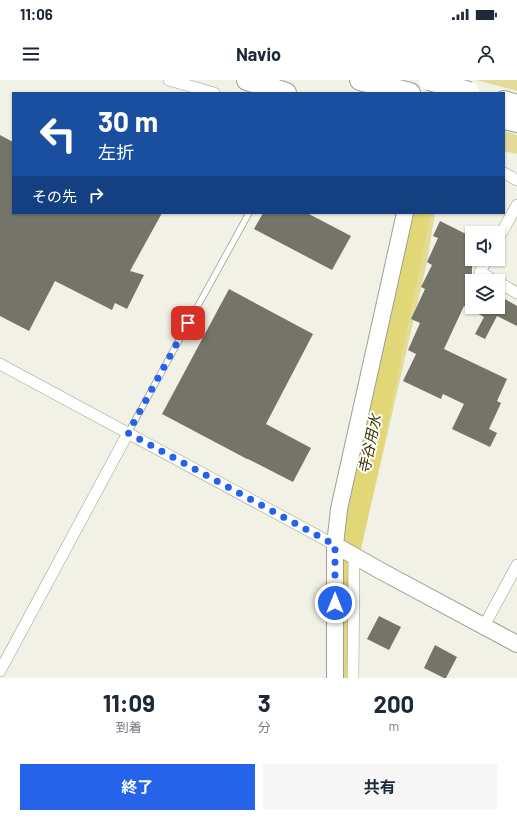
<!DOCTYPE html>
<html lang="ja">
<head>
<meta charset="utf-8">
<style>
	:root { --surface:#fff; --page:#f6f6f7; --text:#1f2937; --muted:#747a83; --accent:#2563eb }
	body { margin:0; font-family:Barlow,"Noto Sans JP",sans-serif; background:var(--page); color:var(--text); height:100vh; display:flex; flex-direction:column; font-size:15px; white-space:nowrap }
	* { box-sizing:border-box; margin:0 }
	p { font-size:13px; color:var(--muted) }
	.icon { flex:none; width:22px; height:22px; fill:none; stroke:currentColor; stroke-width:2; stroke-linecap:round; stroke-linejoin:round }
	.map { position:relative; height:598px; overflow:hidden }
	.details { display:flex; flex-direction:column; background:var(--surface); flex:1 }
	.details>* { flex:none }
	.banner { position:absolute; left:12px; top:12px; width:493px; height:122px; border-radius:0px; box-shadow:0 1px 3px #0004; background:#1a4fa0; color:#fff; overflow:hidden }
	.fabs { position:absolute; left:465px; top:146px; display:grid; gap:8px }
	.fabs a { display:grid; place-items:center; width:40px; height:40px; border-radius:0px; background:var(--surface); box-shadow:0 1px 3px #0004; font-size:20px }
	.pin { position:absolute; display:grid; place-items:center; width:34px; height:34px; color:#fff; margin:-17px; border-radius:8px; box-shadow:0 2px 6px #0006 }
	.me { position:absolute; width:44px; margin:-22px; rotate:0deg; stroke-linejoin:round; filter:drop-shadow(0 0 3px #0008) }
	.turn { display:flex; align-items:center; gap:14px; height:84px; padding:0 20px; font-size:18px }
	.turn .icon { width:52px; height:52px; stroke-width:2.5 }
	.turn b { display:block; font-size:28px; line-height:34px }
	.then { display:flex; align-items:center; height:38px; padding:0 20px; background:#0003; gap:8px; font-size:15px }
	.eta { display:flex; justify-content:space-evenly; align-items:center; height:68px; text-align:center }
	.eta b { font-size:24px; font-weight:700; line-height:28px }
	.primary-button { display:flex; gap:8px; margin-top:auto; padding:8px 20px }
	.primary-button a { flex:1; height:46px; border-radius:0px; background:var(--accent); color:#fff; font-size:16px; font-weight:700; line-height:46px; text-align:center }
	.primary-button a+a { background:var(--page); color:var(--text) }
	.status { display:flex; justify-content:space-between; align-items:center; height:28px; padding:0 20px; background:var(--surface); direction:ltr }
	.status svg { height:11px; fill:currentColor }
	header { display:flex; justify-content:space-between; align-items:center; height:52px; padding:0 20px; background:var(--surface); font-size:18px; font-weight:700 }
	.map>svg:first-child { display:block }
</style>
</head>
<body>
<div class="status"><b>11:06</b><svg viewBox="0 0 49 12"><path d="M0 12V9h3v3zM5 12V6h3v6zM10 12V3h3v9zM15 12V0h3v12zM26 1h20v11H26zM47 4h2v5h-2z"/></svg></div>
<header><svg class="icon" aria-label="menu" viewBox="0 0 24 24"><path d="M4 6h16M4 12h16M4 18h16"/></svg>Navio<svg class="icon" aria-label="person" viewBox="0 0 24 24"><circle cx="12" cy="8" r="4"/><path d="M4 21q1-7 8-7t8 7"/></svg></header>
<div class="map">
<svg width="517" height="598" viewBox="0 0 517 598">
	<rect width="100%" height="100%" fill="#f2f1e6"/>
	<path fill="#e3dc98" d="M476,0H517V11Z
		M504,51L517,55V74L504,71Z
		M405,133H435L427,182L359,478L353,598H335V465Z"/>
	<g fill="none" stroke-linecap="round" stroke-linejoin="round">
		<path stroke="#e1d776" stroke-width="25" d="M345,598L347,482L349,462L367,383L418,133"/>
	</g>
	<path fill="#74746a" d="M0,55L13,62V133H162L130,191L144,195L127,229L115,223L112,230L55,201L29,251L0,236Z
		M263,133H307L351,156L332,190L254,149Z
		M440,141L472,157V172L466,183L472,186V227H498V215L517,226V246L497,236L485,259L475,254L484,237L464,226L444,269L507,299L497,321L501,323L489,349L497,353L490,367L452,349L464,324L443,314L441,319L403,301L416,274L408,270L420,243L411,239L425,209L421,207L432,185L427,182L438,158L433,156Z
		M229,209L313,254L266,344L311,368L293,402L248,379H247L162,334Z
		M379,536L401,547L389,570L367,559Z
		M435,565L457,577L446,598H444L424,588Z"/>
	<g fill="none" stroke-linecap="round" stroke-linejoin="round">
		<defs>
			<path id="lane" d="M128,353L249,133"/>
			<path id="street" d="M169,0L214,13
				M504,93L517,100
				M498,159L517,125
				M487,179L480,192L495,201
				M498,202L517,213
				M0,284L335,465
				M484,546L517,485
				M0,591L128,353
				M353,598L354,476"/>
			<path id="secondary" d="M335,465L381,491L517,564
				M335,598V465L339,429L405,133"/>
			<path id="highway" d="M247,0L286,13
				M360,0L410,13
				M504,21L517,25
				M504,39L517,42"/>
		</defs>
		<use href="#lane" stroke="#a09f95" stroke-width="7"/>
		<use href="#street" stroke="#a09f95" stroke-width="12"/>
		<use href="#secondary" stroke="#a09f95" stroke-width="18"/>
		<use href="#highway" stroke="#a09f95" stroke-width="22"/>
		<use href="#lane" stroke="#fff" stroke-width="5.5"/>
		<use href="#street" stroke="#fff" stroke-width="11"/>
		<use href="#secondary" stroke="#fff" stroke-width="16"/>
		<use href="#highway" stroke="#fff" stroke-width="20"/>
		<defs>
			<path id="highway-bridge" d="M429,0L469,12"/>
		</defs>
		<use href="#highway-bridge" stroke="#a09f95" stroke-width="22" stroke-linecap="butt"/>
		<use href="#highway-bridge" stroke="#fff" stroke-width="20"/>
	</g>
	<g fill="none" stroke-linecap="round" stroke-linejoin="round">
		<path stroke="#2563eb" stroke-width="7" stroke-dasharray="0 12.6" d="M188,243L128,353L335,465V523"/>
	</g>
	<g text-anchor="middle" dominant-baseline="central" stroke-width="4" stroke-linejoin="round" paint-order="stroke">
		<g font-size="15" font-style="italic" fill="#383409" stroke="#fffef7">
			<text transform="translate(369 364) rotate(-78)">寺谷用水</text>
		</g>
	</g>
</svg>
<div class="fabs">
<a><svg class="icon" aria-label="sound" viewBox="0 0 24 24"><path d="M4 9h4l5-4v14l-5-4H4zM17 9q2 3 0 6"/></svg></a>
<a><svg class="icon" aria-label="layers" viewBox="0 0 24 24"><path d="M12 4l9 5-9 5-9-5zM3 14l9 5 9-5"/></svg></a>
</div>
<div class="pin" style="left:188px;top:243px;background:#d93025"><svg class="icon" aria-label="arrive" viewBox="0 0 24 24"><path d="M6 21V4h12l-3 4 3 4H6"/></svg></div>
<svg class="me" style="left:335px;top:523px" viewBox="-20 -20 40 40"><circle r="17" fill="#2563eb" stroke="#fff" stroke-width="3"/><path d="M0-11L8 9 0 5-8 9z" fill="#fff"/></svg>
<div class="banner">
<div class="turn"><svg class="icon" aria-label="left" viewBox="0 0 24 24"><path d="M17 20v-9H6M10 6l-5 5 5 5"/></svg><div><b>30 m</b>左折</div></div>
<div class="then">その先<svg class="icon" aria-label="right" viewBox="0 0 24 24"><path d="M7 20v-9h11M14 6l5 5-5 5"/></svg></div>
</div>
</div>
<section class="details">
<div class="eta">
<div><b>11:09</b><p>到着</p></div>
<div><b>3</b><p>分</p></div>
<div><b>200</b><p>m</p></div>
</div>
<div class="primary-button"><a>終了</a><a>共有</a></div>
</section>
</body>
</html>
